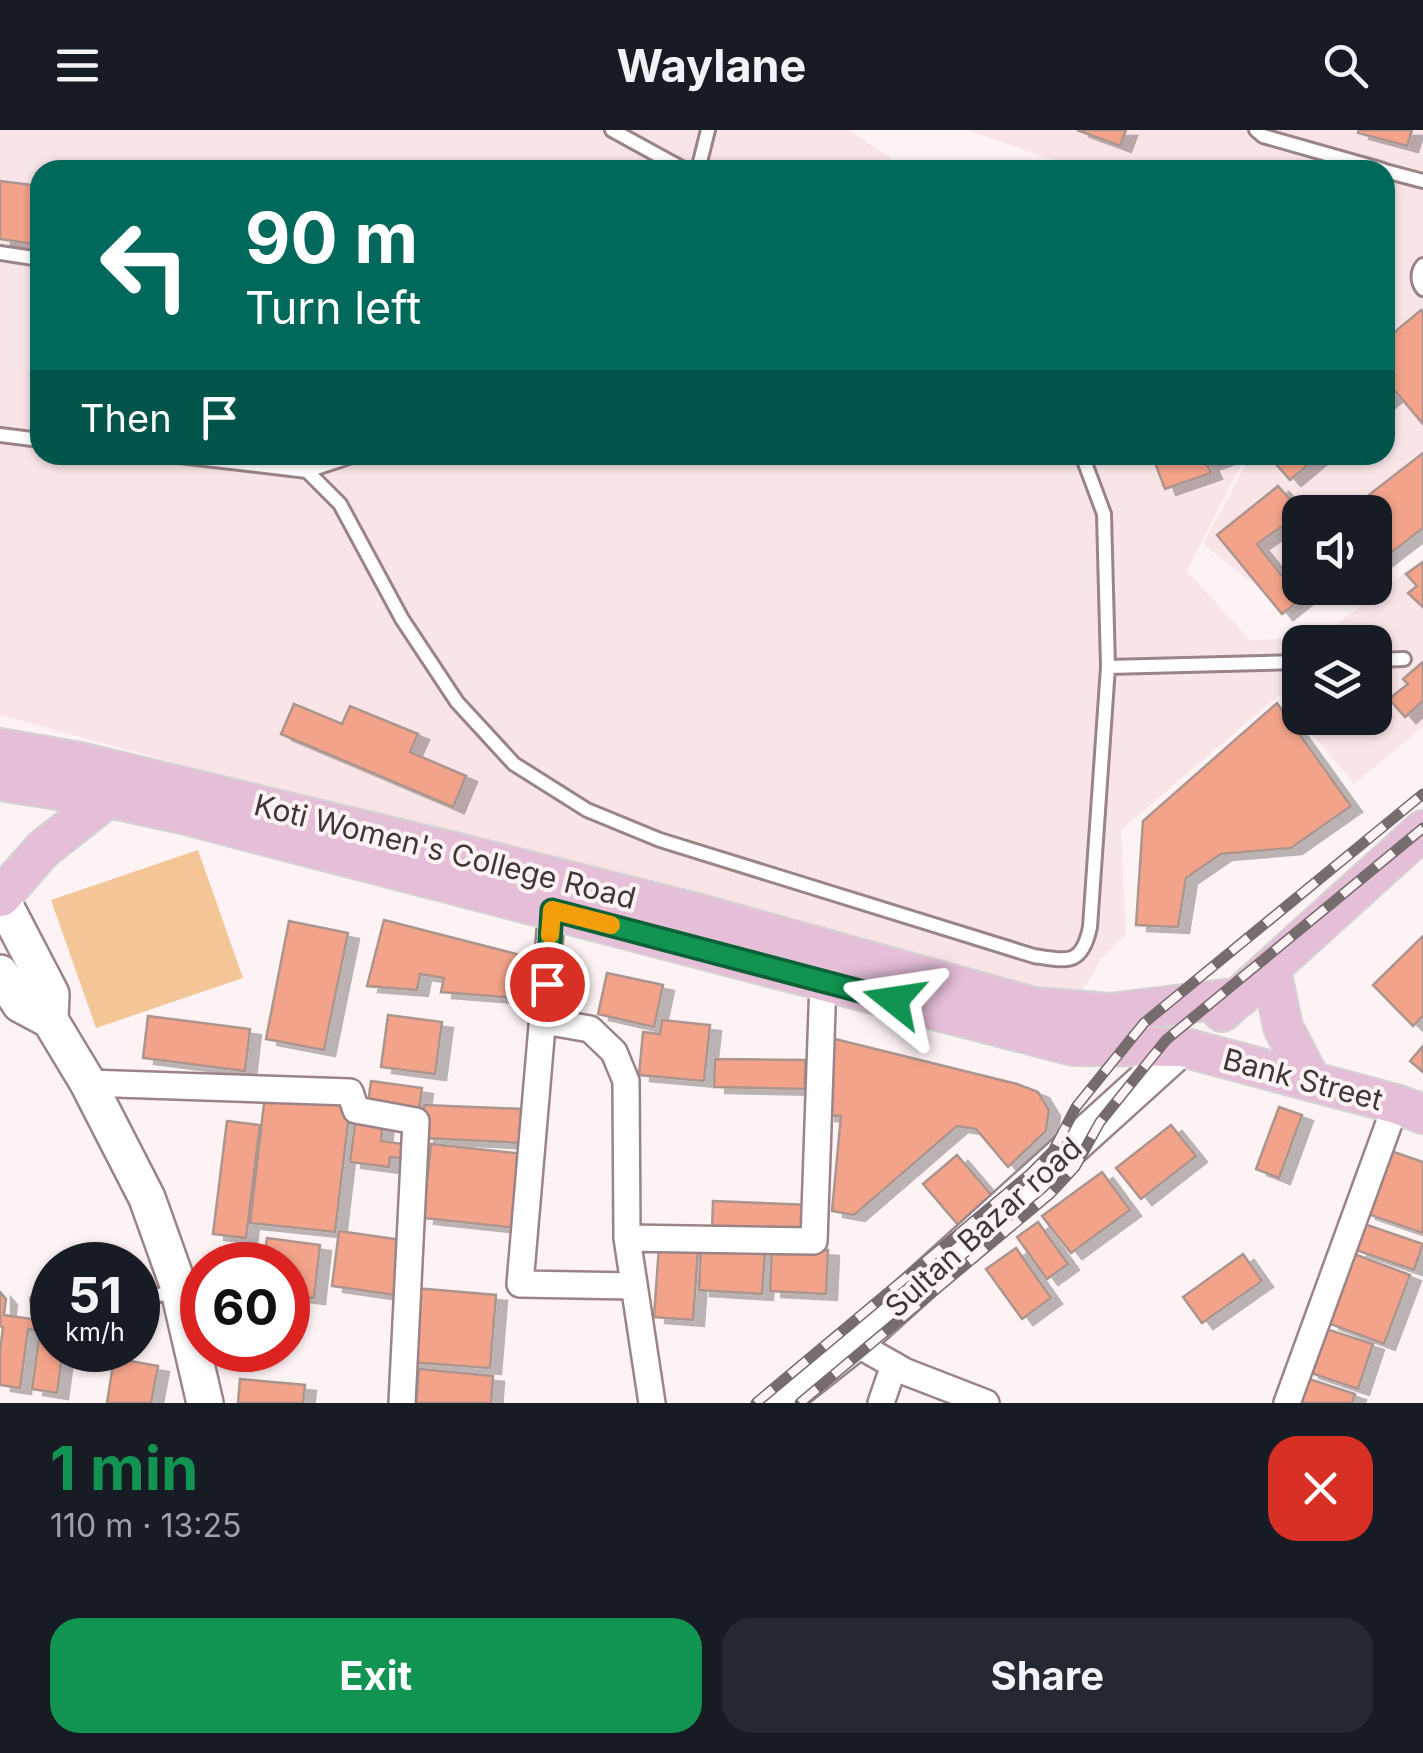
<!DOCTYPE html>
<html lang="en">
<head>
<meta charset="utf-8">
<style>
	:root { --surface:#171b24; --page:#242831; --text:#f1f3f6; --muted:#9ea1a6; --accent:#119351 }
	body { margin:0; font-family:Inter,sans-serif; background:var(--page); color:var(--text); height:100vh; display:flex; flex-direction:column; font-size:38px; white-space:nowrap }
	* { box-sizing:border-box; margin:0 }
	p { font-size:32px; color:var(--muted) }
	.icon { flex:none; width:55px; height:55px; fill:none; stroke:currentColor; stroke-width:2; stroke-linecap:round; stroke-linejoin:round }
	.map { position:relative; height:1273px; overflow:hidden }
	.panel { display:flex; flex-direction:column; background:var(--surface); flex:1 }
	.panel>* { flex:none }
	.banner { position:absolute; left:30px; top:30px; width:1365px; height:305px; border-radius:30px; box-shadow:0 2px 8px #0004; background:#00695c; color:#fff; overflow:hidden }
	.buttons { position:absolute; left:1282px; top:365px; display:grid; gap:20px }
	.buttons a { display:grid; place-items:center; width:110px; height:110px; border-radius:20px; background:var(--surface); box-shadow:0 2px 8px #0004; font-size:50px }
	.speed { position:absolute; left:30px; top:1112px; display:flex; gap:20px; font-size:50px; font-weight:700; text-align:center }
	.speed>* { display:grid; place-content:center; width:130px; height:130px; border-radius:50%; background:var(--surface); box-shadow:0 2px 8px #0004; line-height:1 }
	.speed small { font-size:25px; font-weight:400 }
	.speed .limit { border:15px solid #d22; background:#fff; color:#111 }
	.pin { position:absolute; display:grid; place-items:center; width:85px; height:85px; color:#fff; margin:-42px; border:5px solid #fff; border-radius:50%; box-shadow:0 2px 10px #0007 }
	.me { position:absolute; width:110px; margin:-55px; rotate:285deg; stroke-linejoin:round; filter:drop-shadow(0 0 8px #0008) }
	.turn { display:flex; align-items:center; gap:35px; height:210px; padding:0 50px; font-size:45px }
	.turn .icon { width:130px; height:130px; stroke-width:2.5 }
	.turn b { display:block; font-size:70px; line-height:85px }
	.then { display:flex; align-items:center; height:95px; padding:0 50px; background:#0003; gap:20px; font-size:38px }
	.round { display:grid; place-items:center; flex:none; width:105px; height:105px; border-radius:30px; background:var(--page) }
	.head { display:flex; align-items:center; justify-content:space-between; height:170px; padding:0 50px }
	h1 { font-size:60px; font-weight:700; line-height:75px; color:var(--accent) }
	.button { display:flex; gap:20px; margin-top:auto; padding:20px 50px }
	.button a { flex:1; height:115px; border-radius:30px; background:var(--accent); color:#fff; font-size:40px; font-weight:700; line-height:115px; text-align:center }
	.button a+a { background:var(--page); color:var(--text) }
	header { display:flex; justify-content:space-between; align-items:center; height:130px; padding:0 50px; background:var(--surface); font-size:45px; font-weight:700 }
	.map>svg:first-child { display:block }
</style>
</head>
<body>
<header><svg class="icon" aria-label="menu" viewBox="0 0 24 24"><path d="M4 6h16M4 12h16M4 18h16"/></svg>Waylane<svg class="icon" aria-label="search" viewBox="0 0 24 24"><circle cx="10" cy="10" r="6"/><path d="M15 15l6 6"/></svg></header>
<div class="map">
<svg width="1423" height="1273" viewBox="0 0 1423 1273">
	<defs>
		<filter id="shadow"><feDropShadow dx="11" dy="6" stdDeviation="0" flood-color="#0004"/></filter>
	</defs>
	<rect width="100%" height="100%" fill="#fef3f4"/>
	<path fill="#f9e4e7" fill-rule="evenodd" d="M0,0H849L908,40H40V325H1246L1187,441L1251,511L1322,505L1423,429V597L1354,654L1279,565L1121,700L1126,805L1102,828L1081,862L998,857L0,585ZM1300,512H1375V588H1300Z
		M968,0H1423V400L1375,431V382H1300V458H1334L1293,484L1203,414L1251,325H1385V40H1080Z"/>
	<path fill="#f4c596" d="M198,720L243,848L96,898L51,770Z"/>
	<path fill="#f3a38a" stroke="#ab958e" stroke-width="2.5" filter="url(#shadow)" d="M1077,0H1126L1120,16Z
		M1359,0H1412L1407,16L1358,3Z
		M0,51L40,56V115L0,109Z
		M1421,180L1423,183V294L1396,262L1385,271V210Z
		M1423,323V398L1375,435V382H1347Z
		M1152,325H1232L1207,334L1211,343L1165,359Z
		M1268,325H1320L1290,350Z
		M1278,356L1301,382L1300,422L1281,397L1257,414L1281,445L1300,430V458H1315L1282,484L1217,405Z
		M1423,432V477L1408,463L1417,456L1406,444Z
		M1423,532V571L1405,587L1389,569L1408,554L1403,549Z
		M1277,573L1351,676L1291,718L1221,724L1186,748L1178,797L1136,795L1143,691Z
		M294,574L342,594L350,576L418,604L410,622L466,646L453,677L281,604Z
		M384,790L524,826L515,868L441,862L444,848L420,844L417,860L367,856Z
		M289,791L348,803L324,920L266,909Z
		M1423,806V886L1413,896L1373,855Z
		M607,843L663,855L654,897L598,884Z
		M388,885L442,892L435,944L381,937Z
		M148,886L250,899L245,941L143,928Z
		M662,890L710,895L704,951L639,945L643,902L660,904Z
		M831,908L1017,954L1038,962L1049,980L1046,1001L1008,1037L976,999L957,996L854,1085L832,1081L841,986L824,985Z
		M1423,916V942L1410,931Z
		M715,929L805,930V959L714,957Z
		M371,951L422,958L419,980L368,974Z
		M265,965L350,976L335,1102L250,1093Z
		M424,975L524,979L523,1013L423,1008Z
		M1279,977L1302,985L1279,1048L1256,1039Z
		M356,987L383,990L381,1011L410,1015L408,1029L390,1027L389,1037L350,1032Z
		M227,991L260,995L246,1108L213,1104Z
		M1171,995L1196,1026L1141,1069L1116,1038Z
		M431,1014L525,1024L517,1098L423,1088Z
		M1388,1020L1423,1032V1103L1365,1083Z
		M957,1025L994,1068L959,1096L923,1054Z
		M1102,1042L1130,1080L1071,1123L1042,1086Z
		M713,1071L809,1075L808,1106L712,1102Z
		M1038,1092L1068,1134L1047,1149L1017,1107Z
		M1364,1094L1423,1114L1414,1140L1356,1120Z
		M339,1101L409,1111L402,1166L332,1156Z
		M267,1108L320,1115L314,1168L288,1165V1135H263Z
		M659,1116L698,1119L693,1190L654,1187Z
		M701,1117L765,1121L762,1164L699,1160Z
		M772,1117L828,1120L826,1164L770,1161Z
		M1016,1118L1051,1168L1022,1189L986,1139Z
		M1243,1124L1262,1151L1202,1193L1183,1167Z
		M1354,1124L1410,1145L1384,1214L1328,1193Z
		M415,1158L496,1165L490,1238L409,1232Z
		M0,1162L6,1169L4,1185L52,1192V1220H63L57,1263L32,1259L40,1201L28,1199L20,1258L0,1255V1221L3,1197L0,1196Z
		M1323,1198L1373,1214L1358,1259L1308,1242Z
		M114,1228L158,1236L151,1273H107Z
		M419,1239L493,1246L491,1273H416Z
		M1306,1248L1355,1264L1352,1273H1298Z
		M240,1249L305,1255L303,1273H238Z"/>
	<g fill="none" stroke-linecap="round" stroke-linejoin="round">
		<defs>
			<path id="lane" d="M612,0L685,40
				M1256,0L1263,6L1383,40
				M698,40L708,0
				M1385,41L1423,51
				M0,123L40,129
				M1423,135C1417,142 1417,151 1423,159
				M0,305L40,310
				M171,325L307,341L355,325
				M307,341L340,374L402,489L457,572L514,634L587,680L660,710L1034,826C1067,831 1082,836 1090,797L1108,537L1104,384L1082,325
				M1375,530L1404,529
				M1108,537L1300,532
				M138,1167L177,1163
				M38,1170H52"/>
			<path id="street" d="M552,779L520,1154L633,1156
				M544,891L590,899L614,922L626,951L627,1108
				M88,953L350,962L356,980L416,991L402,1273
				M855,1213L906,1242L986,1273
				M652,1273L627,1108L814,1111L823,851
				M881,1273L894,1235
				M1287,1273L1396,974"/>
			<path id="secondary" d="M0,766L51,864L50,890
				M0,843L20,874L50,890L88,953L147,1068L177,1152L205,1273
				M779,1273L855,1213L1182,917"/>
			<path id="primary" d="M0,618L80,632L450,721L693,782L1034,877L1110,883L1240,867
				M0,651L108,668L182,684L1073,916L1182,917L1396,974L1423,984
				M1,767L43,719L108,668
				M1271,839L1283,897L1311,951
				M1222,882L1423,700"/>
		</defs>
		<use href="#lane" stroke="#9b8487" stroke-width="18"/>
		<use href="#street" stroke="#9b8487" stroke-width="30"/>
		<use href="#secondary" stroke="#9b8487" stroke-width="40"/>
		<use href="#primary" stroke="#d5d3d3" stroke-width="42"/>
		<use href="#lane" stroke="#fff" stroke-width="12"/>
		<use href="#street" stroke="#fff" stroke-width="25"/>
		<use href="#secondary" stroke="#fff" stroke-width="35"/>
		<use href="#primary" stroke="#e5bed7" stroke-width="38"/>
		<defs>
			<path id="rail" d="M756,1273L1030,1044L1053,1021L1076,977L1144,893L1423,664
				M800,1273L1050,1064L1075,1037L1100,992L1166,910L1423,698"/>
		</defs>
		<use href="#rail" stroke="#776c6d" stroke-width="11"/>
		<use href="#rail" stroke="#fef3f4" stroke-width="8" stroke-dasharray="22" stroke-linecap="butt"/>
	</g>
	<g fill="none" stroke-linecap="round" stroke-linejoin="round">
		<defs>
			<path id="route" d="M547,854L552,780L894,870"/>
		</defs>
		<use href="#route" stroke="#0b6035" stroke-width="25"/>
		<use href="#route" stroke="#119351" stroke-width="18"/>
		<path stroke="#f59e0b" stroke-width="18" d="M550,805L552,780L611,795"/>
	</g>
	<g text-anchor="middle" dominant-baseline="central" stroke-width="8" stroke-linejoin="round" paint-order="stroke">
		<g font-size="30" fill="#413738" stroke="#fef3f4">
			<text transform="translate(445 721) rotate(14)">Koti Women's College Road</text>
			<text transform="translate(1303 949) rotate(15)">Bank Street</text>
			<text transform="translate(983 1097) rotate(-42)">Sultan Bazar road</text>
		</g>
	</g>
</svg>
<div class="buttons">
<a><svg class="icon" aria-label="sound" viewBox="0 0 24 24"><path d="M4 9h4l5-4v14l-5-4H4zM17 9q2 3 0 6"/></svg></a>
<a><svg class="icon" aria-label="layers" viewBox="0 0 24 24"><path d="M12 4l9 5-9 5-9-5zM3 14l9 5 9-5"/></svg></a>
</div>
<div class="speed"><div>51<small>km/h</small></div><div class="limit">60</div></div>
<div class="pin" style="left:547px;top:854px;background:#d93025"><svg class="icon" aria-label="arrive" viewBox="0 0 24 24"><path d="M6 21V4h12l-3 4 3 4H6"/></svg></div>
<svg class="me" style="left:894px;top:870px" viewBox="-20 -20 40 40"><path d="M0-17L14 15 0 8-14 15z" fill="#119351" stroke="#fff" stroke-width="4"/></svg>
<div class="banner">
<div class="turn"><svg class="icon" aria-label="left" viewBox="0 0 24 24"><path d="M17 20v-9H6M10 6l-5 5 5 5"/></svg><div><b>90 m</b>Turn left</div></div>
<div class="then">Then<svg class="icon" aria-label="arrive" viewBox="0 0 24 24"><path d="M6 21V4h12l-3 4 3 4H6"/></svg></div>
</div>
</div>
<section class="panel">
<div class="head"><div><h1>1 min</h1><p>110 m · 13:25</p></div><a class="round" style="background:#d93025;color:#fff"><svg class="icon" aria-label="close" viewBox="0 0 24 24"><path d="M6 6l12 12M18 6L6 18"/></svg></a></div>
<div class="button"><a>Exit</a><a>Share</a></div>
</section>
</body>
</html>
